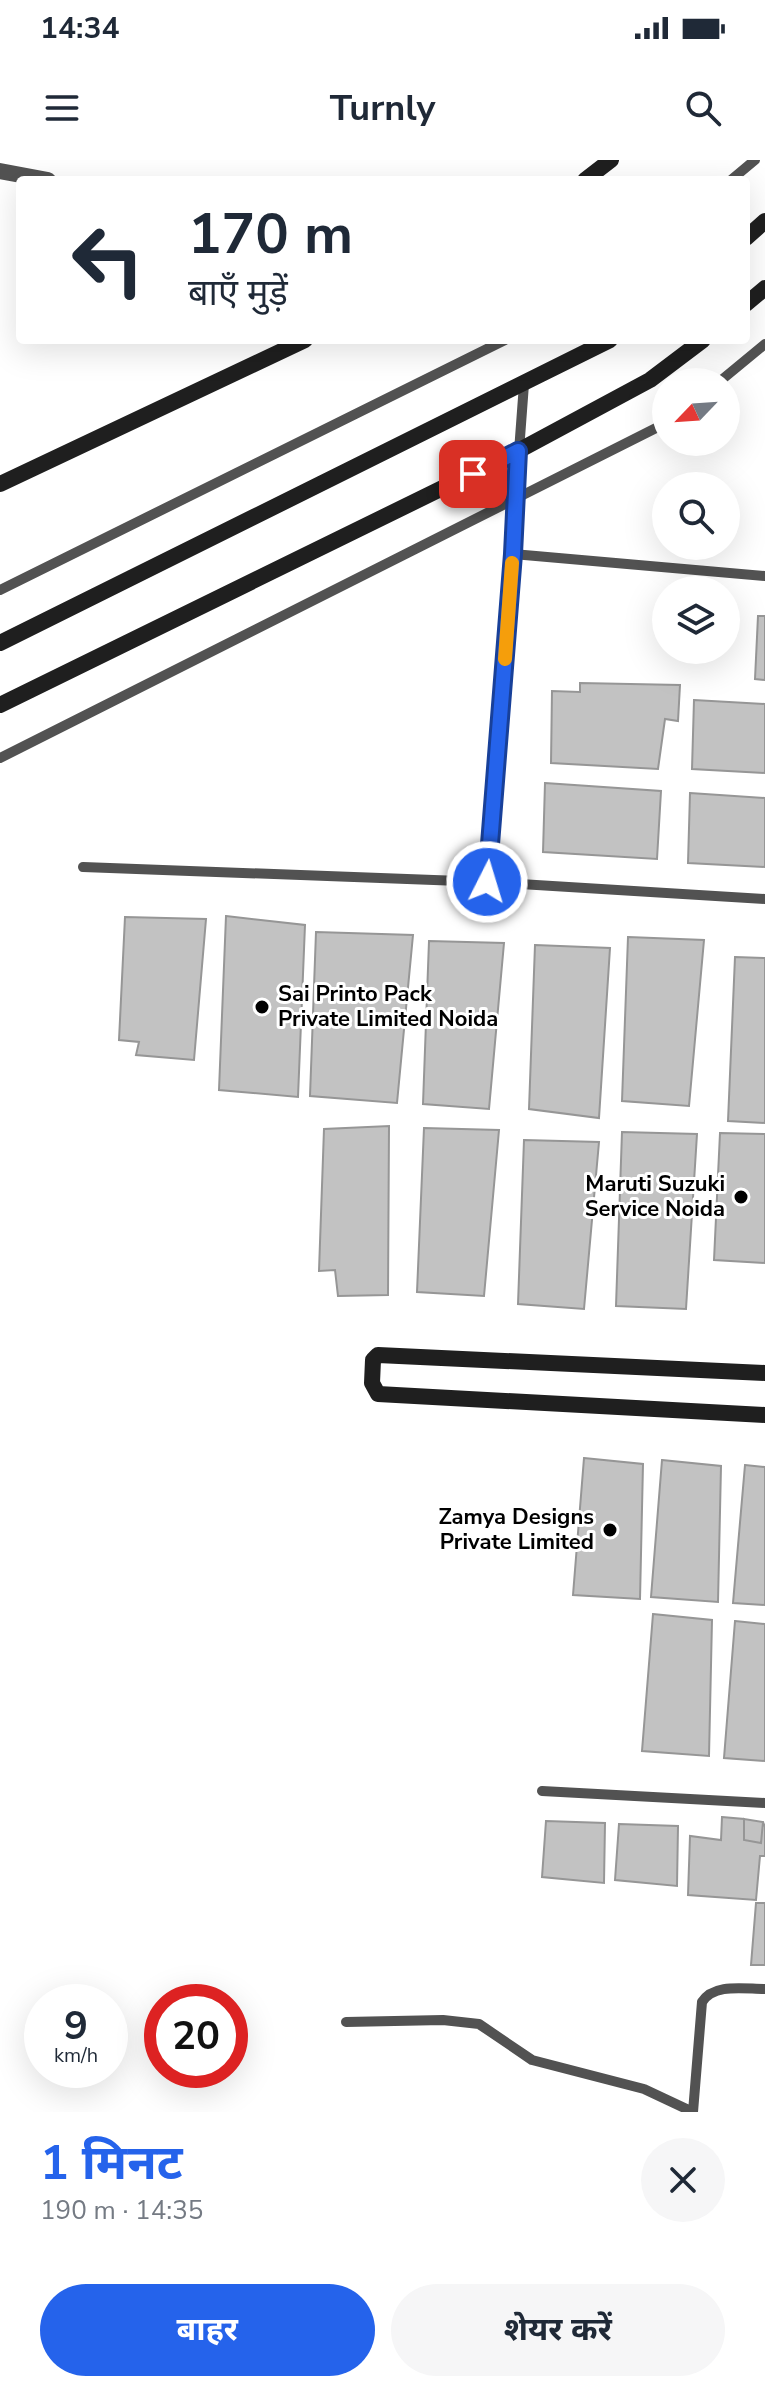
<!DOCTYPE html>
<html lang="hi">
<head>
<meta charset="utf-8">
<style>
	:root { --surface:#fff; --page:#f6f6f7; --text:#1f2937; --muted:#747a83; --accent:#2563eb }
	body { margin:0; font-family:"Nunito Sans","Noto Sans Devanagari",sans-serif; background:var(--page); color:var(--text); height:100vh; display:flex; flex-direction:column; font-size:30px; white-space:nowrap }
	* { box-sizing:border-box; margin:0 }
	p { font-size:26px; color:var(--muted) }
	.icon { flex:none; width:44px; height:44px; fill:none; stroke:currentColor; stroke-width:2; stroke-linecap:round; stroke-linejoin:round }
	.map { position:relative; height:1952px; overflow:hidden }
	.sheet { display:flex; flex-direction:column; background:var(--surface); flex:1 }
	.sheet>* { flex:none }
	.guide { position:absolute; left:16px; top:16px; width:734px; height:168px; border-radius:8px; box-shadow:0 8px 32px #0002; background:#fff; color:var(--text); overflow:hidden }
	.needle { width:52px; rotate:245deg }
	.tools { position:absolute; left:652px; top:208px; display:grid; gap:16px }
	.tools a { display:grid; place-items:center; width:88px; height:88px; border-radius:50%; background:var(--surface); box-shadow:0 8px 32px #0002; font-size:40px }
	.speed { position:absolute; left:24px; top:1824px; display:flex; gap:16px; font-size:40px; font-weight:700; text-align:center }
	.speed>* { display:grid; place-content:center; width:104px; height:104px; border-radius:50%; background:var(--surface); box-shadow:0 8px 32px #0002; line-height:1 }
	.speed small { font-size:20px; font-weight:400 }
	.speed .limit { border:12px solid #d22; background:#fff; color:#111 }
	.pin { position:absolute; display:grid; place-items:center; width:68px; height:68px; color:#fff; margin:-34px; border-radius:16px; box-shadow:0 4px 12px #0006 }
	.me { position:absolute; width:88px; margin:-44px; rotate:5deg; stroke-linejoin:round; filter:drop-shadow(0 0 6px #0008) }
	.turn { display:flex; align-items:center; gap:28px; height:168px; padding:0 40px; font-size:36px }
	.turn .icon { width:104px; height:104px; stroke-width:2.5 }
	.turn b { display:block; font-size:56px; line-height:68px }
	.round { display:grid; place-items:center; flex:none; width:84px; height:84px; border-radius:42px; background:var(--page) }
	.summary { display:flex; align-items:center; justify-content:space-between; height:136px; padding:0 40px }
	h1 { font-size:48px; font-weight:700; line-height:60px; color:var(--accent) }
	.primary-button { display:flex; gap:16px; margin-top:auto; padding:16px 40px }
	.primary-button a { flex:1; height:92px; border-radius:48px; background:var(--accent); color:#fff; font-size:32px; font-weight:700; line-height:92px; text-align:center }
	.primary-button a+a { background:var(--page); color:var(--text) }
	.status { display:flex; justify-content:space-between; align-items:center; height:56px; padding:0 40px; background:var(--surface); direction:ltr }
	.status svg { height:22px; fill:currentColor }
	header { display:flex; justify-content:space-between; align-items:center; height:104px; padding:0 40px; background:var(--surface); font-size:36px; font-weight:700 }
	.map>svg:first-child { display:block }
</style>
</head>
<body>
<div class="status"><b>14:34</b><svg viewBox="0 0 49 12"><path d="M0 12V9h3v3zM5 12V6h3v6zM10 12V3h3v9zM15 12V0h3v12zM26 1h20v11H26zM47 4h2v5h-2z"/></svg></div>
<header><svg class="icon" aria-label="menu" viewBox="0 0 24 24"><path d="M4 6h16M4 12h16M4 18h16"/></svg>Turnly<svg class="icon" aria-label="search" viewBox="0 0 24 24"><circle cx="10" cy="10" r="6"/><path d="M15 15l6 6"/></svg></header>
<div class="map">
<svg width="765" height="1952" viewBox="0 0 765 1952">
	<rect width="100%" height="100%" fill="#fff"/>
	<path fill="#c2c2c2" stroke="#969696" stroke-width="2" d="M758,456H765V520L755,519Z
		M580,523L680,525L678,561L665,559L658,609L551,603L552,531L580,532Z
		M694,540L765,544V613L692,609Z
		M545,623L661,631L657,699L543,692Z
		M690,633L765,638V707L688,703Z
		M226,756L305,765L298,937L219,930Z
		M125,757L206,759L194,900L136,895L139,882L119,880Z
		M316,772L413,775L397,943L310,936Z
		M628,777L704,780L689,946L622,941Z
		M429,781L504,783L489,949L423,944Z
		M535,785L610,788L599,958L529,949Z
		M735,797L765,798V963L728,961Z
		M389,966L388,1135L338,1136L335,1110L319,1111L324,969Z
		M424,968L499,970L484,1136L417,1132Z
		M622,972L697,974L686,1149L616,1146Z
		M720,973L765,974V1103L714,1100Z
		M524,980L599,982L584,1149L518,1144Z
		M584,1298L643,1304L640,1439L573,1435Z
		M662,1300L721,1306L718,1442L651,1437Z
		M745,1305L765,1307V1445L733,1443Z
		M653,1454L712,1460L709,1596L642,1591Z
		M735,1461L765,1464V1601L724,1598Z
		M722,1657L744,1659V1680L761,1683L763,1662L765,1667V1696H760L756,1740L688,1735L690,1676L721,1680Z
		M744,1659L763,1662L761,1683L744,1680Z
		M546,1661L605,1663L604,1723L542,1717Z
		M619,1664L678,1666L677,1726L615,1720Z
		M756,1743H765V1805H751Z"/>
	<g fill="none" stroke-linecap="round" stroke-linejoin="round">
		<path stroke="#525252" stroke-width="10" d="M731,20L755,0
			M719,222L765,184
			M513,394L765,416
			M0,430L505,180
			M0,598L666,263
			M83,707L487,722L765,739
			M487,722L524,224
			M542,1631L765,1643
			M346,1862L443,1860L479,1864L532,1900L644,1929L693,1952L702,1842C714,1823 744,1829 765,1829"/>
		<path stroke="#525252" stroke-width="16" d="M0,11L48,20"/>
		<path stroke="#1f1f1f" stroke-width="16" d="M585,20L611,0
			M746,78L765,61
			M746,144L765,128
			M0,324L305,180
			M0,483L610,180
			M0,545L518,291L650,220L703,180
			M765,1213L378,1195L373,1200L372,1223L378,1234L765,1255"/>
	</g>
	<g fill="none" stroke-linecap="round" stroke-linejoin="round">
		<defs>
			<path id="route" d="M473,314L518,291L513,394L487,722"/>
		</defs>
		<use href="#route" stroke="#184099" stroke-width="20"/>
		<use href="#route" stroke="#2563eb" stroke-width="14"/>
		<path stroke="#f59e0b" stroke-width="14" d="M505,499L512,403"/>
	</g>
	<g fill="#000" stroke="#fff" stroke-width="3">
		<circle cx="262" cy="847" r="8"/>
		<circle cx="741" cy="1037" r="8"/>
		<circle cx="610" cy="1370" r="8"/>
	</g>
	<g text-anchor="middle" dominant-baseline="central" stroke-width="6" stroke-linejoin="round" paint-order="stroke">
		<g font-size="22" font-weight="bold" fill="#000" stroke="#fff" text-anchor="end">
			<text x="278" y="834" text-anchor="start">Sai Printo Pack<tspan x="278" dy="25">Private Limited Noida</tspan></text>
			<text x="725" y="1024">Maruti Suzuki<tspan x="725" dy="25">Service Noida</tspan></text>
			<text x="594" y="1357">Zamya Designs<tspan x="594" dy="25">Private Limited</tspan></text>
		</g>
	</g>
</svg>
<div class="tools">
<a><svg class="needle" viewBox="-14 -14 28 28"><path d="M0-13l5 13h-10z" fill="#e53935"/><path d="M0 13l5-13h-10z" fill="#747a83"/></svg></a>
<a><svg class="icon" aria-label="search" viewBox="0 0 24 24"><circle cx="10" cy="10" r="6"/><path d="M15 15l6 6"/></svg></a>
<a><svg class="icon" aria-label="layers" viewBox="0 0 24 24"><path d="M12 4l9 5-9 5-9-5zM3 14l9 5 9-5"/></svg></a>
</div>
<div class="speed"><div>9<small>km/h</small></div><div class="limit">20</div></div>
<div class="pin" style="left:473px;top:314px;background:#d93025"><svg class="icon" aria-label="arrive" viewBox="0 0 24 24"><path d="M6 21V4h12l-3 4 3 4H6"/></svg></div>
<svg class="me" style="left:487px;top:722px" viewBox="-20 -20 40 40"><circle r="17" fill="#2563eb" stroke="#fff" stroke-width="3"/><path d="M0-11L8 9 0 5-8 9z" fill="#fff"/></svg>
<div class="guide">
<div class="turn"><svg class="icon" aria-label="left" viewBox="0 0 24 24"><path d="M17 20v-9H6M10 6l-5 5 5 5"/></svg><div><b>170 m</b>बाएँ मुड़ें</div></div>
</div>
</div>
<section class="sheet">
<div class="summary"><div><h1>1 मिनट</h1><p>190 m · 14:35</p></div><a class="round"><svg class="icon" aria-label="close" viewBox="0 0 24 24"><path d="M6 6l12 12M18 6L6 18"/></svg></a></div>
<div class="primary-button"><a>बाहर</a><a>शेयर करें</a></div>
</section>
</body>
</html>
